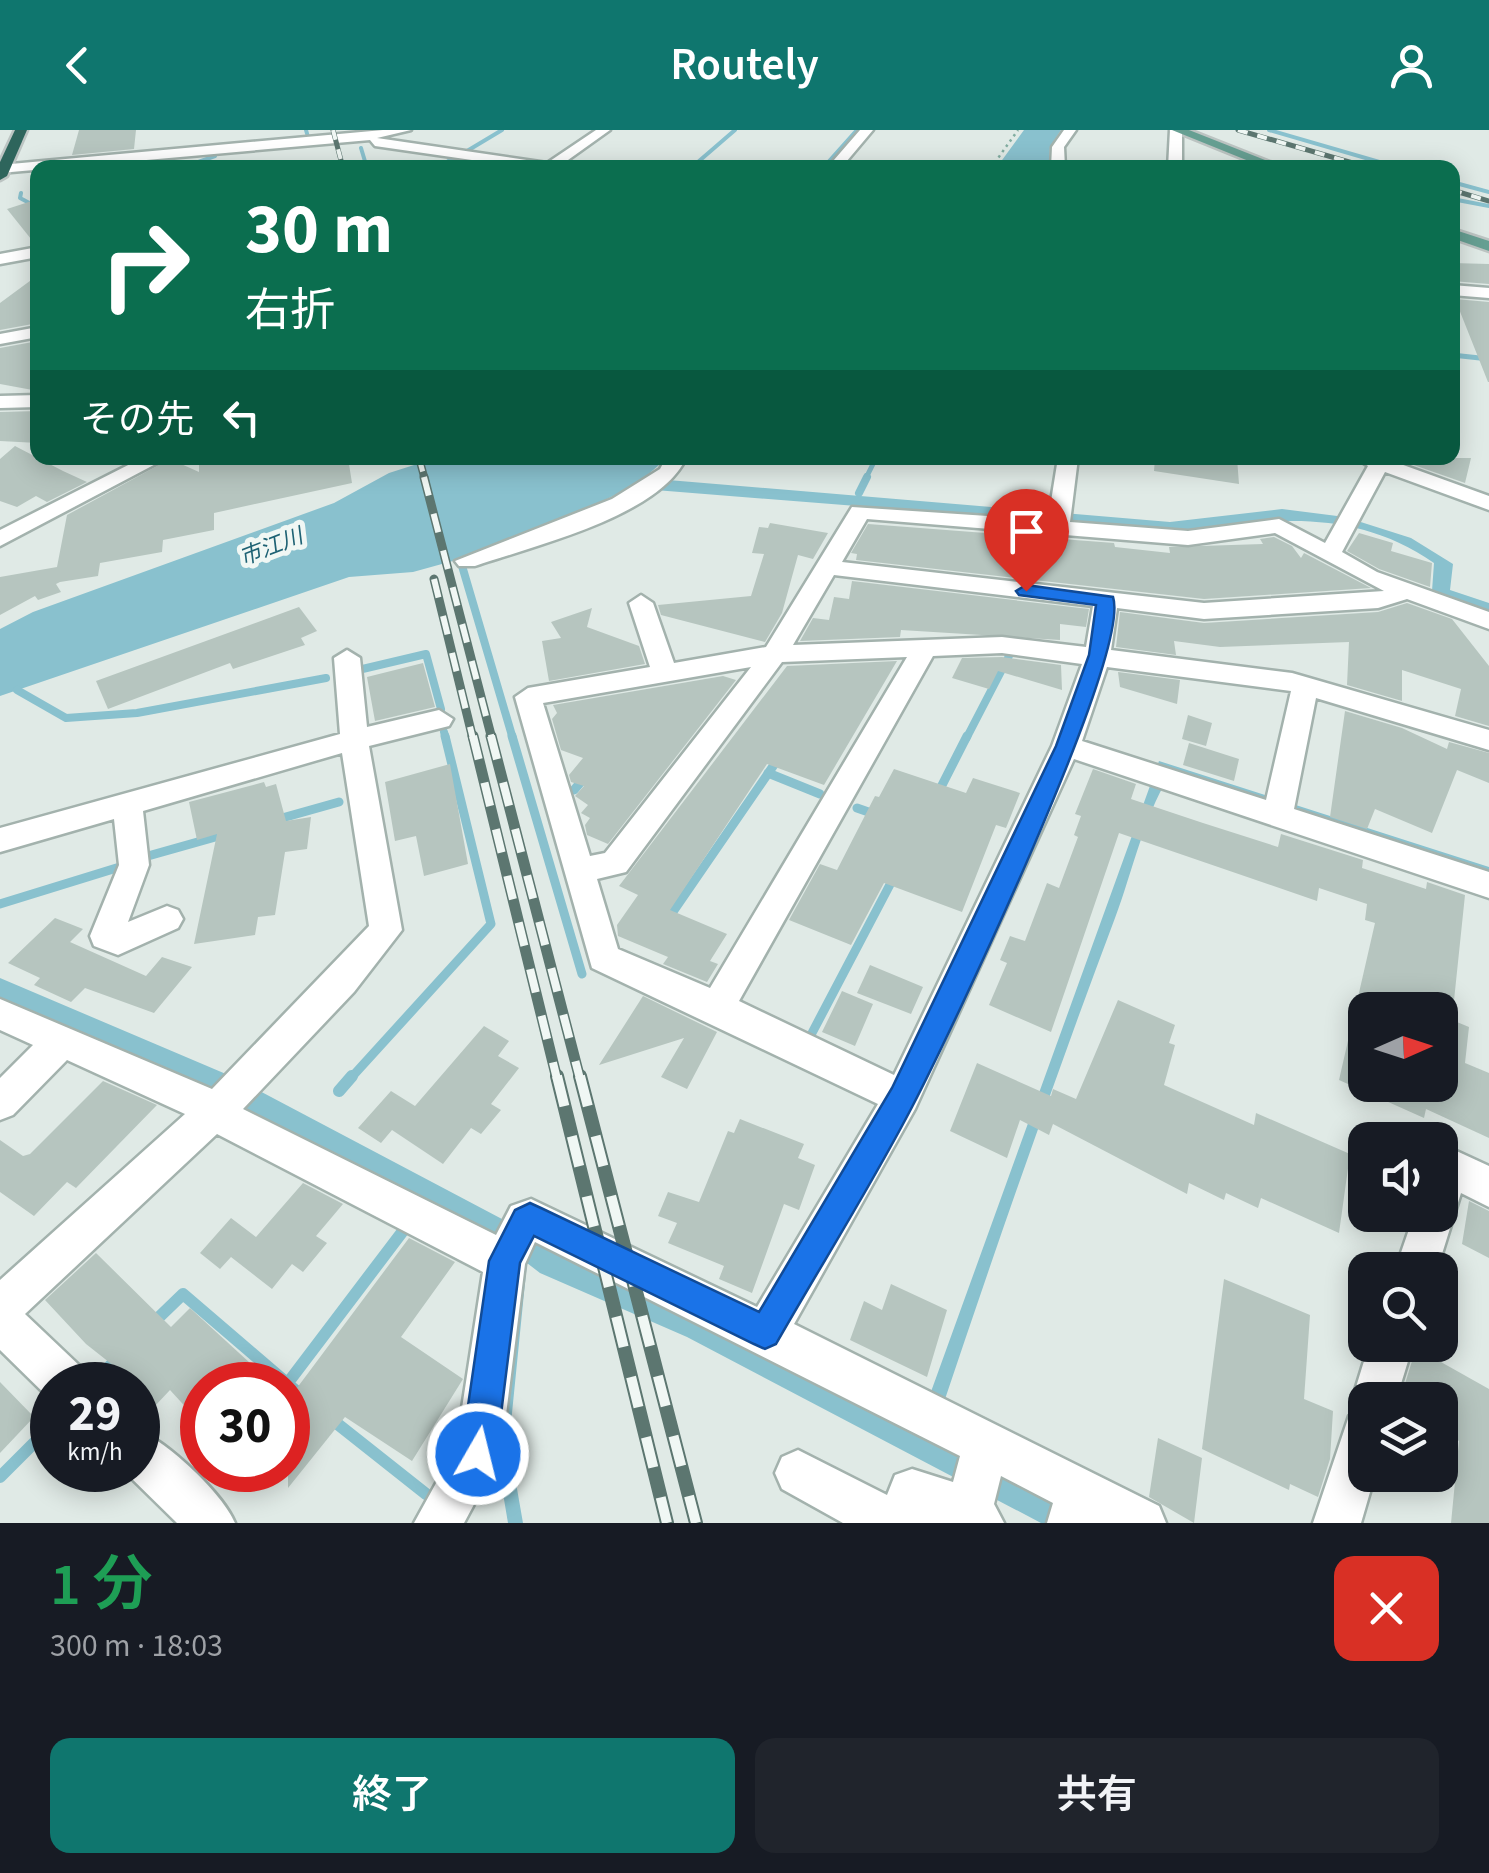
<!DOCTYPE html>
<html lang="ja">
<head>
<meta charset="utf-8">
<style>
	:root { --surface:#171b24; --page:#20242c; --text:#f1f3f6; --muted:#9ea1a6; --accent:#0f766e }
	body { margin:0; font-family:"Source Sans 3","Noto Sans JP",sans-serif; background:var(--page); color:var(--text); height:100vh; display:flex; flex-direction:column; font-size:38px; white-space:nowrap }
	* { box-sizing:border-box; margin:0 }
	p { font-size:32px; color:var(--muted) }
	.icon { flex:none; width:55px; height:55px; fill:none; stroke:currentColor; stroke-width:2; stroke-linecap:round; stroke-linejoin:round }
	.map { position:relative; height:1393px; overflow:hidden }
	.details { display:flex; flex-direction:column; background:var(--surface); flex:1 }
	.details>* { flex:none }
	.banner { position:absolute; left:30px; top:30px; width:1430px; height:305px; border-radius:20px; box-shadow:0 5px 25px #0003; background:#0b6e4f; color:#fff; overflow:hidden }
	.needle { width:65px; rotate:87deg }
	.controls { position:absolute; left:1348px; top:862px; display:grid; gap:20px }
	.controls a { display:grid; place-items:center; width:110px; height:110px; border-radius:20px; background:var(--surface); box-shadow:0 5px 25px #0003; font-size:50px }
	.speed { position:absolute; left:30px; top:1232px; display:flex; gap:20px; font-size:50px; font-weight:700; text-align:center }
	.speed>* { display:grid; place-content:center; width:130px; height:130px; border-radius:50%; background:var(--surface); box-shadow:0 5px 25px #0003; line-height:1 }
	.speed small { font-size:25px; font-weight:400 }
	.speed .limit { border:15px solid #d22; background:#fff; color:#111 }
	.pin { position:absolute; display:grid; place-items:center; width:85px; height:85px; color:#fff; margin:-102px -42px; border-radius:50% 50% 50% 0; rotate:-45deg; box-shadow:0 0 10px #0007 }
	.pin .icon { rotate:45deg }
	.me { position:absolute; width:110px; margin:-55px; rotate:8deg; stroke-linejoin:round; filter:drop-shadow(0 0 8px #0008) }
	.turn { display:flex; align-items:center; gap:35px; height:210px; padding:0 50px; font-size:45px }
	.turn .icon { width:130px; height:130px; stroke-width:2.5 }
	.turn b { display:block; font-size:70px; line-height:85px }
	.then { display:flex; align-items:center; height:95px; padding:0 50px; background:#0003; gap:20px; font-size:38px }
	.round { display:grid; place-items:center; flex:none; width:105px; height:105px; border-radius:20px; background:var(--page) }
	.headline { display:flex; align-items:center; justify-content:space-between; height:170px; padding:0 50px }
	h1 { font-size:60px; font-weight:600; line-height:75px; color:#1e9e55 }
	.primary-button { display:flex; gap:20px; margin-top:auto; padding:20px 50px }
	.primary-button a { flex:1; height:115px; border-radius:20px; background:var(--accent); color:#fff; font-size:40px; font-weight:600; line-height:115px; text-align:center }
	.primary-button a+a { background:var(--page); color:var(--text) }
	header { display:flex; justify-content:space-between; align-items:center; height:130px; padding:0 50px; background:var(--accent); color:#fff; font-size:45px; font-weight:600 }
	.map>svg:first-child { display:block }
</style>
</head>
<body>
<header><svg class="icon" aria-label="back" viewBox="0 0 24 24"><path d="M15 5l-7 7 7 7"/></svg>Routely<svg class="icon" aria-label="person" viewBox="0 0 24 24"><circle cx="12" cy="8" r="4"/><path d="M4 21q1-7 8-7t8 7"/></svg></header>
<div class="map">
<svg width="1489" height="1393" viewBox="0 0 1489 1393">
	<rect width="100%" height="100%" fill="#e0eae6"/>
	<path fill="#89c1ce" d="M1024,0H1061L1050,17L1049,37H997Z
		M436,328H667L644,348L1170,392L1282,379L1345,387L1411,408L1453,434L1450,460L1489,473V481L1432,461L1434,433C1355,378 1273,388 1184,402L630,358L567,388L460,429L413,442L349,447L0,566V499L33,482L334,373L389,343Z
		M1159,631L1489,737V743L1174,640C1147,674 1132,744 1115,788C1054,950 997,1114 942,1278L928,1270Z
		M0,848L233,947L587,1134L1104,1393H1041L687,1207L540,1143L527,1133L509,1313L523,1393H508L497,1328L500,1112L215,964L0,869Z"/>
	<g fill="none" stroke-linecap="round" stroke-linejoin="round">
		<path stroke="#89c1ce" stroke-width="4" d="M306,0L308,7
			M1269,0L1400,38
			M361,18L367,38
			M467,21L502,0
			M182,38L215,26
			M438,38L453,28
			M691,38L735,0
			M823,38L857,0
			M1452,52L1489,62
			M21,63L20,68L35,76
			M1452,69L1489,76"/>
		<path stroke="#89c1ce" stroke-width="5" d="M1452,225L1489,229
			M865,350L876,328"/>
		<path stroke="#89c1ce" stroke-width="8" d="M859,363L867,347
			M460,429L513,609
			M354,541L426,524L441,579
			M17,560L66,588L137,583L326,548
			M444,602L446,609
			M966,609L1009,526"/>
		<path stroke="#89c1ce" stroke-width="9" d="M512,606L582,844
			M768,643L820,664
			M574,660L586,646
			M937,665L967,606
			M857,678L877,685
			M275,690L339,672
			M148,726L226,704
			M0,774L123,736
			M668,789L778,629
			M812,903L895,745
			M350,949L491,794L445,606"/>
		<path stroke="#89c1ce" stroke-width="12" d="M339,961L352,946
			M153,1193L183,1164L302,1266
			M102,1244L117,1229
			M287,1254L406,1097
			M330,1288L426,1364
			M0,1347L52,1295"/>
	</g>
	<path fill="#b6c5bf" d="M79,0H136L134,19L72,25Z
		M38,69V113L35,114L7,79Z
		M1452,133L1489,134V154L1452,151Z
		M38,145V193L0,200V173Z
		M1455,169L1489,172V252H1488Z
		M38,211V261L0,254V218Z
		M38,281V313L0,311V282Z
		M15,316L63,341L87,352L47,372L36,366L17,377L0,371V329Z
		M199,328H348L352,353L214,383V400L163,410L162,422L100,433L98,446L60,452L56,454L61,462L38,470L35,466L0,485V447L57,437L67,385L170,329L199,342Z
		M1155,328H1237L1239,354L1154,341Z
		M1394,328H1471L1465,353Z
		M770,393L828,403L813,429L798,425L782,483L765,512L661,485L658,475L751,466L764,424L752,423L759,397L768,398Z
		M868,394L1114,413L1115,417L1170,423L1169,417L1263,414L1260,409L1274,407L1292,416L1301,428L1304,423L1371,458L1204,469L856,430L857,424L851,423Z
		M1359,403L1393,413L1391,421L1432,433L1430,457L1379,439L1347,421Z
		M852,451L1089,479L1086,497L1060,494V510L901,500L900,507L800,511L813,488L829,490L834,467L849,469Z
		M1407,473L1452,489L1489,536V596L1455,586L1461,559L1402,540V571L1347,555L1349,512L1220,517L1174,511L1176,525L1116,517L1120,482L1204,493L1378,482Z
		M299,477L317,501L301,508L305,515L233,539L230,533L108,579L96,551Z
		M592,478L587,497L639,516L645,534L549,551L542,511L561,508L551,492Z
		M1002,527L1061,535L1062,560L998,541L989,559L952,548L962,528Z
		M897,531L824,655L767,634L670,780L727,804L710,831L718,834L707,852L663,834L668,827L618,806L617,795L638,765L619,756L787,536Z
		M423,533L435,577L375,591L367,547Z
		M1118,542L1180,550L1177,574L1120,557Z
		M723,546L736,550L608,714L587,705L585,695L590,688L581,683L588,675L575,666L584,656L571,652L569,645L583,628L561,620L552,589L557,583L553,575Z
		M1345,581L1402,598L1447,619L1449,612L1489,623V653L1457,640L1432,703L1375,679L1367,699L1330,687Z
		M1188,585L1212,593L1206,616L1182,609Z
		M1189,613L1239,629L1234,651L1183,635Z
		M450,634L468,734L424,746L416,706L395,711L385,652Z
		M894,639L966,663L973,648L1020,663L1006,698L996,695L962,782L884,753L851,815L789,790L820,734L837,740L875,666L879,667Z
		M1093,639L1136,654L1131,669L1203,693L1278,717L1281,704L1363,730L1362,738L1426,759L1427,752L1465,765L1453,880H1365V955H1440V885L1469,897L1465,933L1489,943V1008L1426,979L1424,988L1339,950L1375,793L1365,790L1367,774L1319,758L1317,771L1119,703L1051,902L989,875L1007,833L1000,830L1010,806L1025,811L1047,753L1059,758L1078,707L1074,705L1081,686L1075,684Z
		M264,652L266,657L276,654L286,691L311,687L307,719L285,722L275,785L258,787L255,805L194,814L217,704L197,710L189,672Z
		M55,788L83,799L70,812L146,846L162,827L192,837L154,883L85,858L71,872L34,855L40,848L8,833Z
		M870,835L923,857L911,884L857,863Z
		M842,861L873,874L855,916L822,902Z
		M643,866L717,902L687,959L661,947L684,908L599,935Z
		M1118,870L1175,895L1169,913L1175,915L1164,955L1254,995L1256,983L1350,1024L1339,1103L1261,1068L1258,1078L1226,1063L1224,1070L1189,1053L1187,1064L1053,994L1049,1005L1020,990L1007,1028L950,1001L977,933L1051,966L1053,959L1076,969Z
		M484,896L509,911L498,926L519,938L491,974L501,980L481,1004L471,998L443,1034L392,1000L381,1013L358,998L391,961L415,976Z
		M103,951L157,975L76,1058L67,1052L34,1086L0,1062V1010L23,1026L30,1024Z
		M740,989L804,1014L798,1028L815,1035L799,1080L784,1074L752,1163L719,1149L724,1136L668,1113L677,1093L658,1086L668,1062L699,1072L728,1001L734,1003Z
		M303,1053L343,1074L316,1106L327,1113L303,1142L292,1134L272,1159L231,1127L220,1139L200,1123L231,1088L256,1107Z
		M1469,1071L1489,1081V1128L1462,1114Z
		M409,1108L455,1132L401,1207L463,1249L412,1331L345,1287L288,1358V1270Z
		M96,1123L171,1197L190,1178L274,1255H202V1295L170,1260L154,1277L138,1255L86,1214L45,1170Z
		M1224,1149L1310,1185L1304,1269L1333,1281L1330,1329L1318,1367L1290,1354L1289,1360L1202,1319Z
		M891,1154L947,1180L927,1247L850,1210L864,1171L882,1180Z
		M1416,1218L1489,1259V1393H1451L1459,1311L1440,1300V1270H1400Z
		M0,1252L34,1287L0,1323Z
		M1158,1308L1202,1328L1194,1393L1149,1367Z"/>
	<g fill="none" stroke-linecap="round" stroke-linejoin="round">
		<defs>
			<path id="minor" d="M383,0H411L377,8L547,33L596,0H610L561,35L564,38H527L375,16L370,10L0,43V35Z
				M860,0H873L841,38H827Z
				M1064,0H1076L1064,17L1065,38H1051L1052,17Z
				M1170,0H1182V38H1168Z
				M38,117V127L0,134V124Z
				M1452,155L1489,158V168L1452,165Z
				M38,197V207L0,214V204Z
				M38,265V277L0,278V266Z
				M142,328H167L0,416V400Z
				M666,328H686C660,386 533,416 475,436H459L455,431L612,369L660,339Z
				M1058,328H1078L1070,392L1188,401L1279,389L1325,413L1368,336L1356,328H1384L1489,366V380L1385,342L1342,422L1377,442L1489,482V499L1407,469L1378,478L1204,489L1117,478L1111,520L1292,543L1489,600V620L1316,568L1294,679L1489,742V768L1074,629L915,979L794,1194L1159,1376L1166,1393H1047L1053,1373L1001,1346L994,1374L1004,1393H843L782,1359L775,1343L782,1327L798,1320L887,1365L895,1345L912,1339L953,1352L960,1326L535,1112L525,1134L501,1324L464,1393H414L456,1317L483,1142L217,1004L25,1184L83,1239L89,1255H52V1271L0,1220V1150L185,984L67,930L13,985L0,990V948L33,915L0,900V869L212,959L369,796L342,623L143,681L149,735L128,792L167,776L178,780L183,789L178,798L118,825L94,816L90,806L119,735L114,689L0,722V698L340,604L334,528L347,520L360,528L367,597L439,580L453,589L449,596L369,616L402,800L354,862L243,979L496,1105L511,1076L531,1069L757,1177L878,974L592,838L515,567L528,558L650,537L629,473L641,465L653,473L674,533L766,517L852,377L1048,390ZM867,389L1188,415L1275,403L1384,461L1204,473L842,432ZM834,445L1093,476L1086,517L1002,507L793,515ZM1002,523L1082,534L1052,616L894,945L739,871L933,526ZM907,527L710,858L618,819L597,749L626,742L782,532ZM751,537L605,723L590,726L543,573ZM1107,537L1291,561L1266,670L1082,611Z
				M1450,1018L1489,1036V1077L1461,1063L1437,1140H1395L1414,1085H1440V1022Z
				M1369,1215H1413L1396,1270H1365V1345H1375L1361,1393H1313L1349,1286L1357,1283L1352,1270Z
				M138,1300C168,1312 223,1364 235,1393H177L123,1340H138Z"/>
			<path id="major" d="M1172,0H1189L1285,38H1266Z
				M1452,99L1489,111V121L1452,108Z"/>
			<path id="highway" d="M15,0H27L7,46L0,50V32Z"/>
		</defs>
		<use href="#minor" stroke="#a3b2ad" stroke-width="5"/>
		<use href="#major" stroke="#bcc4c2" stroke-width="5"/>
		<use href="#highway" stroke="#bcc4c2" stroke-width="5"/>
		<path stroke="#82ada1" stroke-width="2.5" stroke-dasharray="2.5 4" stroke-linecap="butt" d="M991,38L1018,0"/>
		<use href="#minor" fill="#fff" fill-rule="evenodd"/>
		<use href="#major" fill="#669f92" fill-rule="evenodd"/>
		<use href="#highway" fill="#2e655c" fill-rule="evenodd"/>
		<defs>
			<path id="rail-far4" d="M333,0L343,38
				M1238,0L1370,38
				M1452,60L1489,71"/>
			<path id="rail-far3" d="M419,328L425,350"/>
			<path id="rail-far2" d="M424,347L492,609
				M434,449L473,609"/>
			<path id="rail-far1" d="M473,606L557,949
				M491,606L580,949"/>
			<path id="rail" d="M557,946L667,1393
				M580,946L696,1393"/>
		</defs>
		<use href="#rail-far4" stroke="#5c7670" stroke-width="5"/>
		<use href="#rail-far3" stroke="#5c7670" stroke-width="8"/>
		<use href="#rail-far2" stroke="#5c7670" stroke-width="9"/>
		<use href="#rail-far1" stroke="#5c7670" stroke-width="11"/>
		<use href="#rail" stroke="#5c7670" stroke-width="14"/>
		<use href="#rail-far4" stroke="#f0f7f4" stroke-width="4" stroke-dasharray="10" stroke-linecap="butt"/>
		<use href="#rail-far3" stroke="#f0f7f4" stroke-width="5" stroke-dasharray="14" stroke-linecap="butt"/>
		<use href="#rail-far2" stroke="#f0f7f4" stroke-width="6" stroke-dasharray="19" stroke-linecap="butt"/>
		<use href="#rail-far1" stroke="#f0f7f4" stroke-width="8" stroke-dasharray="24" stroke-linecap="butt"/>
		<use href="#rail" stroke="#f0f7f4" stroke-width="10" stroke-dasharray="31" stroke-linecap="butt"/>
	</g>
	<path fill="#1a73e8" stroke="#114b97" stroke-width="2.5" d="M1026,455L1113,467C1132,523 949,906 912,977C870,1058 821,1135 776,1214L765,1219L754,1214L534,1106L520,1133L496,1324L491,1337L478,1342L466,1337L461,1324L489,1131L515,1080L530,1073L541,1078L759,1182L892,958L1056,616L1089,525L1096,475L1019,465L1016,461Z"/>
	<g text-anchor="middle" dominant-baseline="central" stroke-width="10" stroke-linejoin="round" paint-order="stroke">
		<g font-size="22" font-style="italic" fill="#1e6274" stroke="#f0f7f4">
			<text transform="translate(271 417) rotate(-21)">市江川</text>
		</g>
	</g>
</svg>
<div class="controls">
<a><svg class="needle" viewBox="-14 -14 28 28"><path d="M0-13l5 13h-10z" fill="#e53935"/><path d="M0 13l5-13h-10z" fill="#9ea1a6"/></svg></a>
<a><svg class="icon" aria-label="sound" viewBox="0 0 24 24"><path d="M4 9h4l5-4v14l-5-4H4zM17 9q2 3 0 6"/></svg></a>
<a><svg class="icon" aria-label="search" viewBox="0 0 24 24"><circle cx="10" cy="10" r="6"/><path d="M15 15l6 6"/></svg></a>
<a><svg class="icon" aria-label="layers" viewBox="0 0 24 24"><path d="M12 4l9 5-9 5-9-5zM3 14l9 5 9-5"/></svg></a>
</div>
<div class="speed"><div>29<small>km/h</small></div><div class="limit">30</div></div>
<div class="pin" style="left:1026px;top:461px;background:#d93025"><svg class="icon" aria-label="arrive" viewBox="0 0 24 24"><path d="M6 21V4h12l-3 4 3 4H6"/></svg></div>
<svg class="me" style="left:478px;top:1324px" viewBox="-20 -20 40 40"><circle r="17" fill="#1a73e8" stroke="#fff" stroke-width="3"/><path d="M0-11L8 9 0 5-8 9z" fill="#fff"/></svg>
<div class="banner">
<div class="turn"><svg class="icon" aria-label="right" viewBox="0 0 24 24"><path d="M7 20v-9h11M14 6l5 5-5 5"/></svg><div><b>30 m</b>右折</div></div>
<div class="then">その先<svg class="icon" aria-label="left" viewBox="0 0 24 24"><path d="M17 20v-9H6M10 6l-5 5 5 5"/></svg></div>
</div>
</div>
<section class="details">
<div class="headline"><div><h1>1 分</h1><p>300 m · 18:03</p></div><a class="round" style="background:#d93025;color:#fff"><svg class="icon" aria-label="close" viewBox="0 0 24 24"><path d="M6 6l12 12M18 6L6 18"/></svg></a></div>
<div class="primary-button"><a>終了</a><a>共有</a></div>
</section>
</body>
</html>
